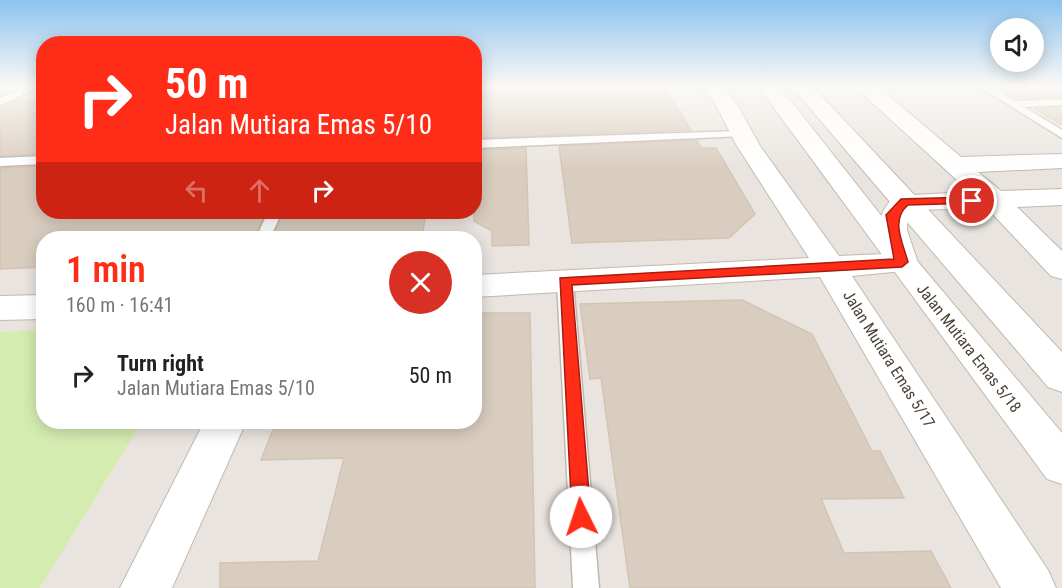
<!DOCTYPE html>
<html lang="en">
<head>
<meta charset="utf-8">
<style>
	:root { --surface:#fff; --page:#f2f2f2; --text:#222; --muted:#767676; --accent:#ff2c18 }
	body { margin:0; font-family:"Roboto Condensed",sans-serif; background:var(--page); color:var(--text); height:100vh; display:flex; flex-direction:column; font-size:22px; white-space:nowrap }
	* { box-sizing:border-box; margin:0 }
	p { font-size:20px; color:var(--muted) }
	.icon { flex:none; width:33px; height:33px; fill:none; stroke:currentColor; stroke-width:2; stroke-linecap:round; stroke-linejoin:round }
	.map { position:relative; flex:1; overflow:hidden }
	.sheet { position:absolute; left:36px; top:231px; width:446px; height:198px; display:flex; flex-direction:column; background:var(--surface); border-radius:24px; box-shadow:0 3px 15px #0003 }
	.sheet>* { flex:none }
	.banner { position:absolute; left:36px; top:36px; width:446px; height:183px; border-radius:24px; box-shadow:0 3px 15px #0003; background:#ff2c18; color:#fff; overflow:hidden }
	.tools { position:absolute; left:990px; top:18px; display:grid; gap:12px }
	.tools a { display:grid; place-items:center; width:54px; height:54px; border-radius:50%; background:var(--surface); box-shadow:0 3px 15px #0003; font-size:30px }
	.pin { position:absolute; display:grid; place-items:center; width:51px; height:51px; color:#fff; margin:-26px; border:3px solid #fff; border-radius:50%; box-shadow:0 2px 6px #0007 }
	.me { position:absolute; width:66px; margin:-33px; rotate:356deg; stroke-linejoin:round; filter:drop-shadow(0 0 4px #0008) }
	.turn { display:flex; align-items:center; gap:21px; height:126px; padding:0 30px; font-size:27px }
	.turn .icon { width:78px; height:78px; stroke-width:2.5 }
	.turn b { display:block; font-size:42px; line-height:51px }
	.lanes { display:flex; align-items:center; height:57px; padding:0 30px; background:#0003; justify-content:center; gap:30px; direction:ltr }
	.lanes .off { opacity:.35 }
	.round { display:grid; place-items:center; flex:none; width:63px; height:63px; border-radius:32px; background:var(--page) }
	.head { display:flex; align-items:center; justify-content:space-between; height:102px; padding:0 30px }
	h1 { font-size:36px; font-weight:600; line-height:45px; color:var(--accent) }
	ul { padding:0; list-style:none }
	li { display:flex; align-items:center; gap:18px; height:84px; padding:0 30px }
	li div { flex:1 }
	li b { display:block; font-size:22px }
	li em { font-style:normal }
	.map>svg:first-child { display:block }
</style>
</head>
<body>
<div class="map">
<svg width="1062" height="588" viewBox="0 0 1062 588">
	<rect width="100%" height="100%" fill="#f6f2ea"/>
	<path fill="#e9e4df" d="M0,86H43L44,212H474V86H1062V588H40L142,422H474V238H44L43,329L0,332Z"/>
	<path fill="#d5ecb1" d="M43,329L44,422H142L40,588H0V332Z"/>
	<path fill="#d9cdbf" stroke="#d4c4b1" stroke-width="1.5" d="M474,86H664L691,130L474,138Z
		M999,86H1062V97L1019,99Z
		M19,99L44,104V154L0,156V107Z
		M1062,107V125L1035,109Z
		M697,140L701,148H716L755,214L729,238L572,243L559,146Z
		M526,148L529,245L492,246V231L474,221V150Z
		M44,166V212H266L254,238H44V267L0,269V168Z
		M284,212H426L422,238H272Z
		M742,300L812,334L872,451H880L904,498L821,499L844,553L931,551L951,588H630L601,378L590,379L580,304Z
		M474,313H530L535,588H220V563L318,561L344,458L261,460L276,422H474Z"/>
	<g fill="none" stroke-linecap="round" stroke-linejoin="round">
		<defs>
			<path id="service" d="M28,86H43L0,105V98Z
				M978,86H991L1014,101L1062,99V105L1024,107L1062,130V138Z
				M740,131L746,134L744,136L474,148V140Z
				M44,156V164L0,166V158Z
				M268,212H282L270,238H256Z
				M565,276L573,281L599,588H573L557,281Z"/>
			<path id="minor" d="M700,86H723L739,108L760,146L839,256L884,254C877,230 876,214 895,196L970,192L854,86H877L961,157L1062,154V168L978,172L1001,191L1062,189V205L1017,207L1062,251V279L1051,276L987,208L912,210L908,215L907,230L918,263L913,270L852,276L1048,570L1056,588H1001L820,277L474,297V275L809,258L737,146L714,101Z
				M44,295V319L0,320V296Z
				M204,422H246L172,588H120Z"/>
			<path id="tertiary" d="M758,86H779L913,256L1062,433V484L1047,479Z
				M791,86H812L1062,352V392L1048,387Z"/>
		</defs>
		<use href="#service" stroke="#c3b9ac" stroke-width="3"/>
		<use href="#minor" stroke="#c3b9ac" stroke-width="2"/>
		<use href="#tertiary" stroke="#c3b9ac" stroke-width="2"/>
		<use href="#service" fill="#fff" fill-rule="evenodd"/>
		<use href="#minor" fill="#fff" fill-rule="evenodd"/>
		<use href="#tertiary" fill="#fff" fill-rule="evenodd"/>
	</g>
	<linearGradient id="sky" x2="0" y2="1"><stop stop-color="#8dc3ee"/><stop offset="0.51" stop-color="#fbf9f6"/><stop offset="1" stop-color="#fbf9f6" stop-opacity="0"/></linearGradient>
	<rect width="1062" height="169" fill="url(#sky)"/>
	<path fill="#ff2c18" stroke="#a61d10" stroke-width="1.5" d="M972,197L976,198V203L908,205C890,220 903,243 908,262L902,267L572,285L591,517L588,524L581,526L574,524L572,517L560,278L894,259L886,215L901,199Z"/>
	<g text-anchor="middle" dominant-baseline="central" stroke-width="4.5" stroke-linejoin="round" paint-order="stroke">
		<g font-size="16" fill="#4b4237" stroke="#fff">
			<text transform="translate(969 348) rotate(52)">Jalan Mutiara Emas 5/18</text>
			<text transform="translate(889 359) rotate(58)">Jalan Mutiara Emas 5/17</text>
		</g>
	</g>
</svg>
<div class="tools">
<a><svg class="icon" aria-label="sound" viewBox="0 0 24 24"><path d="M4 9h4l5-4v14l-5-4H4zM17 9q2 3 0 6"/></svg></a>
</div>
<div class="pin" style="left:972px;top:201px;background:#d93025"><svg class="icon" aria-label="arrive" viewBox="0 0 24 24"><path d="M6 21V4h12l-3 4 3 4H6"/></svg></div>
<svg class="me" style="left:581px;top:517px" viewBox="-20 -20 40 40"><circle r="19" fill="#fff"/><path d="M0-13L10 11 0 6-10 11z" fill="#ff2c18"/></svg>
<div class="banner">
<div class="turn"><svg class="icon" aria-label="right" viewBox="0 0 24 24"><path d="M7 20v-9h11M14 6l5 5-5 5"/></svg><div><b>50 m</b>Jalan Mutiara Emas 5/10</div></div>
<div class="lanes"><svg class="icon off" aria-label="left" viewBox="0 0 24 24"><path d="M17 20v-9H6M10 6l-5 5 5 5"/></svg><svg class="icon off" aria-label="ahead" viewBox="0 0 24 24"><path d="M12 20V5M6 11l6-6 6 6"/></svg><svg class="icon" aria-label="right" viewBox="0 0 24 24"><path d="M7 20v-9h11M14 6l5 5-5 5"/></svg></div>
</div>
<section class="sheet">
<div class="head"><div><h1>1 min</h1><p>160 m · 16:41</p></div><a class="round" style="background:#d93025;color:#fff"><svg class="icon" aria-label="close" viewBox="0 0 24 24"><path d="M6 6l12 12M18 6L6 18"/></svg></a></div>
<ul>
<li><svg class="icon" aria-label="right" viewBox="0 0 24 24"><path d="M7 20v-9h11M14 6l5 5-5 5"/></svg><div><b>Turn right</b><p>Jalan Mutiara Emas 5/10</p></div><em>50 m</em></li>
</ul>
</section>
</div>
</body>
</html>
